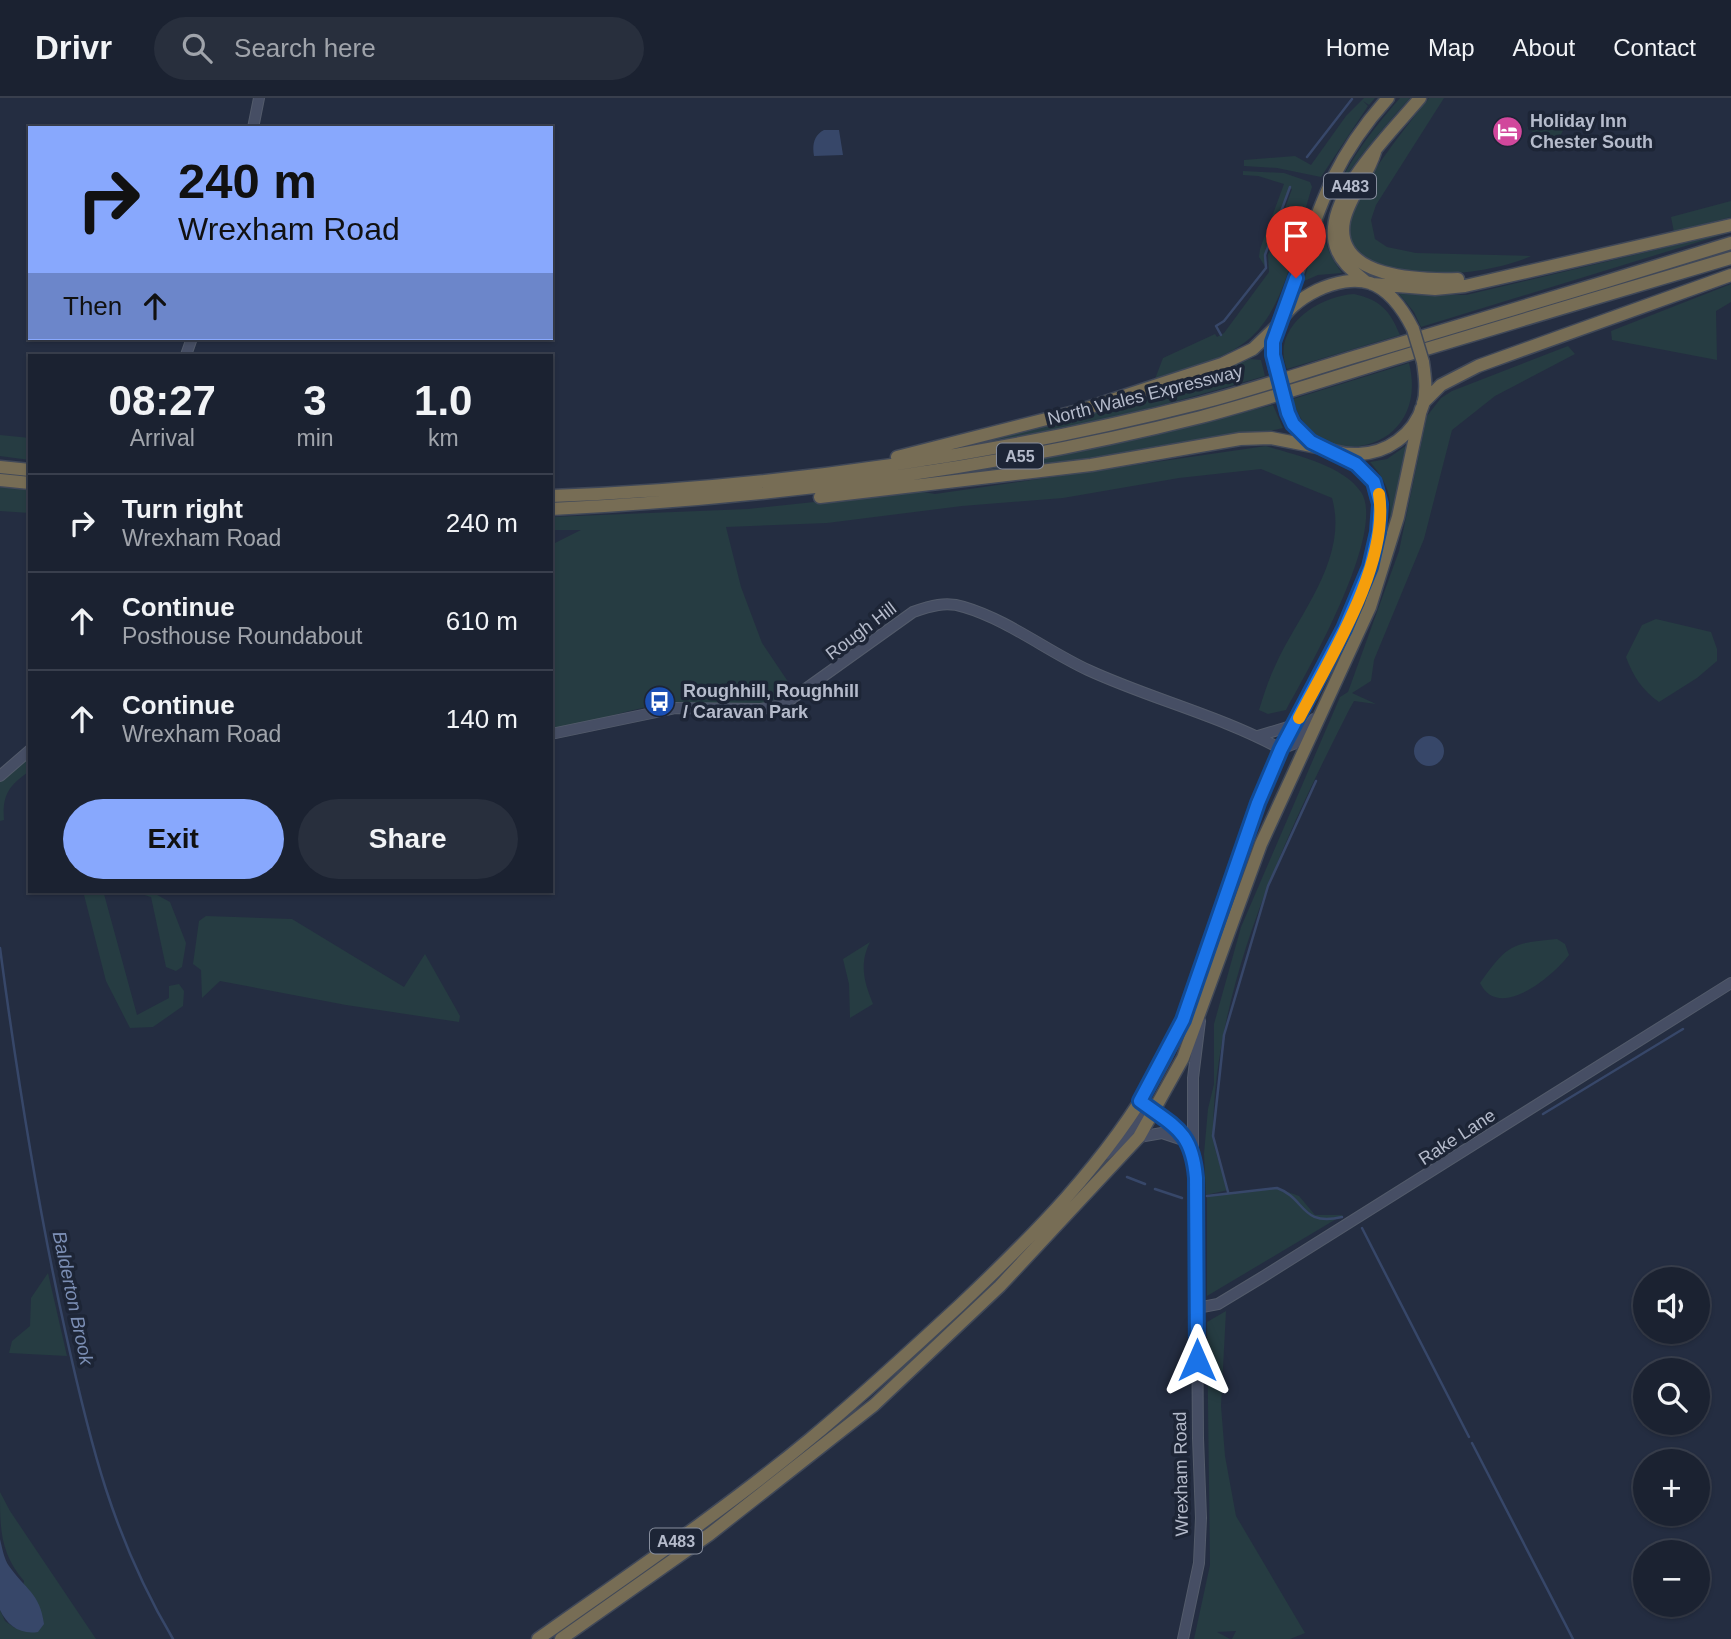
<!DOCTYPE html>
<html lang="en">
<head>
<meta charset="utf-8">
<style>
	:root { --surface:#1b2231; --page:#282f3d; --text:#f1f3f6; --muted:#a0a4ab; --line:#393f4d; --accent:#88a8fd }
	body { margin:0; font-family:Arial,sans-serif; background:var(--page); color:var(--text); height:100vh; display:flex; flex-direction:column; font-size:26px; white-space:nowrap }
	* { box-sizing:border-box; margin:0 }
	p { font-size:23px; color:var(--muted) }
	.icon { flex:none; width:38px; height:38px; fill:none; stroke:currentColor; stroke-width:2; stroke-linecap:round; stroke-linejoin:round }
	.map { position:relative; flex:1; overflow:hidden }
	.drawer { position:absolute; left:28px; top:256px; width:525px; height:539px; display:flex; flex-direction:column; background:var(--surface); border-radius:0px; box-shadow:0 2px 5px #0004,0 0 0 2px var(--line) }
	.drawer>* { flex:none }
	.top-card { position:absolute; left:28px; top:28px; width:525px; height:214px; border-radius:0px; box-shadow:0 2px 5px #0004,0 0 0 2px var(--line); background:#88a8fd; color:#111; overflow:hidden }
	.tools { position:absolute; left:1633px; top:1169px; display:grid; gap:14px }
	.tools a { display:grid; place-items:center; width:77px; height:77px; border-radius:50%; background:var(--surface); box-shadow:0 2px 5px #0004,0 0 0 2px var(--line); font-size:35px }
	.pin { position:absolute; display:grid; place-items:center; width:60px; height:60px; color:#fff; margin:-72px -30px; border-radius:50% 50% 50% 0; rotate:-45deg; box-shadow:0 0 7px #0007 }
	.pin .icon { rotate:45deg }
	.me { position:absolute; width:77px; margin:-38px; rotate:0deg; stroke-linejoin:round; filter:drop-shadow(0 0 5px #0008) }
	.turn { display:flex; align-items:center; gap:24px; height:147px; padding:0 35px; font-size:32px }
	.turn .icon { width:91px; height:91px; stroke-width:2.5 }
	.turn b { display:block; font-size:49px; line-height:60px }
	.then { display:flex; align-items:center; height:66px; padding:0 35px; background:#0003; gap:14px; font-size:26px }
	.eta { display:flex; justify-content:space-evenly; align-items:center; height:119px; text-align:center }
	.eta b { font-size:42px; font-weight:700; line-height:49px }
	.button { display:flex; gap:14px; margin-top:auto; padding:14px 35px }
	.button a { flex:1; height:80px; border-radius:42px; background:var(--accent); color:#111; font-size:28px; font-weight:700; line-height:80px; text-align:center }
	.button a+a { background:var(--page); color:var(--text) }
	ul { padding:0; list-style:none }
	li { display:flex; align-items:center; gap:21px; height:98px; padding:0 35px; border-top:2px solid var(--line) }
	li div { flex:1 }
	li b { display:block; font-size:26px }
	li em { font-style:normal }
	header { display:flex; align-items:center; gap:42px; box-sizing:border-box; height:98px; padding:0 35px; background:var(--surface); border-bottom:2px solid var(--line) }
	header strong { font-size:33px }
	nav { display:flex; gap:38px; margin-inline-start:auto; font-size:24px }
	.search { width:490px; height:63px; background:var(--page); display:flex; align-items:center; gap:18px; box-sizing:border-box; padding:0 24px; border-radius:38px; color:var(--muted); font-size:26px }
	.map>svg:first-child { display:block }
</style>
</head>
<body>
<header>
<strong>Drivr</strong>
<div class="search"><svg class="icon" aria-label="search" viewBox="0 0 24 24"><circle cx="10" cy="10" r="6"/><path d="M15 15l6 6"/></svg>Search here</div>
<nav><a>Home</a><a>Map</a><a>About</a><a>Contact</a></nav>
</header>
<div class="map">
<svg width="1731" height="1541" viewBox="0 0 1731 1541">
	<rect width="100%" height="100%" fill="#242d41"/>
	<path fill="#263c42" d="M1364,0H1375L1369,7L1363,3L1368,8L1321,79L1277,70L1244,68V62L1295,58L1311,67L1346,18Z
		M1400,0H1410C1388,25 1326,93 1324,125C1323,145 1331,160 1342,175L1318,177L1304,183C1325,104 1346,61 1400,0Z
		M1429,0H1444L1376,107L1371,122L1375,141L1387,149L1416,155L1531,158C1491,178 1335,199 1350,120C1356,91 1409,25 1429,0Z
		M1534,15L1567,24L1555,49L1527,30Z
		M1243,73L1284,75L1310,84L1312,89C1297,135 1288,208 1249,241C1225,262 1185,271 1155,281L1163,260L1215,236L1217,239L1224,235L1269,174L1268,157L1292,91L1289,90L1265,157L1266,170L1259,159L1260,151L1284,86L1258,78L1243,77Z
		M1731,103V119L1674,134L1671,119Z
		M1731,134L1421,229L1414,214L1399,196L1466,197Z
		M1731,186V204L1716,213L1717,262L1612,242L1611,233Z
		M1354,196C1381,202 1390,213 1400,237L1287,271C1270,230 1318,198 1354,196Z
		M1568,248L1575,256L1495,298L1452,332L1424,441L1374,562L1371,583L1352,595L1376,606L1354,603L1349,612C1284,740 1214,890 1213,1036C1213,1053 1224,1075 1228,1092L1206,1097L1204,1056L1208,1011L1214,986V926L1241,829L1340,599L1348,594L1399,453L1427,318L1441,300L1452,293Z
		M1250,261L1261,262L1265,278C1163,308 1061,335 956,351L1138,301Z
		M1409,265C1432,356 1313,380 1293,301Z
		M1273,307L1283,330L1261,335L1054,368L934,382L1106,348Z
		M0,337L30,340V362L0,358Z
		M1407,347L1387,441C1392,406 1394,392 1370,364L1387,361Z
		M1266,348C1295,357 1343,367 1361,394C1387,433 1308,573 1286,612L1268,616L1259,612C1264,596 1269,580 1276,566C1299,516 1349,460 1332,400L1261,371L1179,380L1063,400L962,408L827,425L726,429L741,489L762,545L795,594C751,616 720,602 673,606C632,608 592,626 551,631V447L581,432H551V419L748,411L918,393L935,396Z
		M0,389L30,392V415L0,413Z
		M1656,521L1711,534L1717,551V563L1697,580L1659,604C1642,592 1633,578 1626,559L1642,527Z
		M30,658V673C9,687 2,697 4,722L0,723V683Z
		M83,793H150L170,804L186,845L182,869L176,873L166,869L151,799L135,794L104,796L137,917L169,900V888L179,886L184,893L183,908L153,929L130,930L106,883Z
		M206,818L292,821L404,889L425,856L460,918L459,924L346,907L220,883L202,900L201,872L193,866L199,823Z
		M1557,841L1565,846L1569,857C1553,878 1499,924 1480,885C1507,847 1511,845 1557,841Z
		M870,844C859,866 864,884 873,906L850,920L849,886L843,861Z
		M1277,1090L1299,1098L1315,1117H1343L1207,1198V1098Z
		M48,1175L67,1258L9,1255L12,1243L30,1228L31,1200Z
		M1226,1213L1221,1308L1225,1358L1236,1418L1305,1535L1290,1541H1232L1236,1533L1217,1534L1230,1541H1194L1210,1467L1207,1224Z
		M0,1394L10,1413L96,1541H0V1512L5,1523L15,1530L24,1483C0,1455 0,1431 0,1394Z"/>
	<path fill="#374769" d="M824,32H839L843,57L814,58C812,47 814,37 824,32Z
		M1414 653a15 15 0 1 1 30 0a15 15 0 1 1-30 0Z
		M0,1441C2,1449 4,1461 9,1468C25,1491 40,1495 44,1526L38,1534C20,1537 7,1527 0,1512Z"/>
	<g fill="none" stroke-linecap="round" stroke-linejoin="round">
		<path stroke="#374769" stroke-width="2.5" d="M1307,59L1352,1
			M1221,237L1216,228L1224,223L1266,170L1265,157L1290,89
			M0,850C17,978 37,1105 65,1232C90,1345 113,1440 173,1541
			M1543,1016L1683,931
			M1127,1079L1145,1086
			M1155,1091L1182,1100
			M1228,1094L1213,1038L1224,937L1268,788L1316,683
			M1207,1098L1277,1090C1306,1100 1300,1129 1342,1119
			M1362,1130L1469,1339
			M1472,1345L1573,1541"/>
		<defs>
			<path id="secondary" d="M253,30L259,0
				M186,257L192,240
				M551,636L676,610L761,611L783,607L913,514C930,508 946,503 964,509C1008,522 1047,553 1088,572C1151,601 1221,618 1281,651L1296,645L1314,621
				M1258,638L1288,629L1295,623
				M0,678L30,652
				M1141,1003C1175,1029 1192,1033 1196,1080L1198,1340L1201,1420L1199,1465L1183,1541
				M1139,1039L1162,1035L1189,1044
				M1193,1048V980L1200,923
				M1107,1056L1125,1041L1148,1009
				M1197,1210L1218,1206L1261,1180L1731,885"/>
			<path id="highway" d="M1375,54C1368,78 1348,101 1344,123C1333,181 1422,182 1458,181
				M1366,184C1356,175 1342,166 1337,152C1317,104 1392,34 1420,0
				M1372,186L1435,191L1465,188L1731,127
				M1279,224C1314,135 1320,75 1388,0
				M1275,270C1272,255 1271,241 1278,228C1290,200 1340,175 1370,185C1390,192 1404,213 1413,231
				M1423,305L1441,287L1478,268L1731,177
				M1288,315C1316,372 1403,370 1423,307C1427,293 1425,278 1423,264
				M897,359L1078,313L1222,266L1253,251L1277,228
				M0,369L30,372
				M0,382L30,385
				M551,398C771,390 988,359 1201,305C1255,291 1310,272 1364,256C1486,220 1609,183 1731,145
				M820,399L1091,367L1240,341L1271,340L1322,350
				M551,411C771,400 987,373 1201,319C1265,302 1329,281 1393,261C1506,227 1618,193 1731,160
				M538,1541C630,1476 723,1413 810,1341C861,1299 910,1253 959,1208C1033,1138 1107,1064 1157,975C1198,902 1219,818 1247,739C1257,708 1268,675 1284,646C1312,596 1405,438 1374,384C1366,371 1352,364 1338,357
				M561,1541L710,1436L874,1307L1000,1188L1139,1039L1183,960L1261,746L1370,509L1398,419L1421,311"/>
		</defs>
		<use href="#secondary" stroke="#535b6b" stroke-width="12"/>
		<use href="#highway" stroke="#404858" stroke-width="15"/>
		<use href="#secondary" stroke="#464e64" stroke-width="10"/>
		<use href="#highway" stroke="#776d55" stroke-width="12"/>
		<defs>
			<path id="highway-bridge" d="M1413,231L1423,264
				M1275,270L1288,315"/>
		</defs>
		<use href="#highway-bridge" stroke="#404858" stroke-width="15" stroke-linecap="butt"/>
		<use href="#highway-bridge" stroke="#776d55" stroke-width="12"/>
	</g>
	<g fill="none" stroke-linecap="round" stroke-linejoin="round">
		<defs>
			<path id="route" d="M1197,1262L1196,1080C1192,1033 1175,1029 1140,1003L1183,922L1258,705L1281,651L1344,531L1370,469L1378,434L1380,406L1374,384L1356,366L1311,344L1293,326L1288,315L1273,257V244L1296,180"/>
		</defs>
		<use href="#route" stroke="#114b97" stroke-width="18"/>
		<use href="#route" stroke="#1a73e8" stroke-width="12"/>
		<path stroke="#f59e0b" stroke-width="12" d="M1299,620C1330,560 1390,465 1379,396"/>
	</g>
	<defs>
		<symbol id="hotel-disc" viewBox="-11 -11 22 22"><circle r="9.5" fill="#d1479c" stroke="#1d2536"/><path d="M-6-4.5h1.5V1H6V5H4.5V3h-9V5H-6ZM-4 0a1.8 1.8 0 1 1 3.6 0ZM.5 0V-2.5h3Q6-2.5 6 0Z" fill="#fff"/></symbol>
		<symbol id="bus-disc" viewBox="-11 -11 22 22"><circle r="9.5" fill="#1a4fb4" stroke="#1d2536"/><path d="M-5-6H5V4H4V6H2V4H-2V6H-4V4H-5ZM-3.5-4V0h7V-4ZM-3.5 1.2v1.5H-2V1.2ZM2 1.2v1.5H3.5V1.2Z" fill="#fff"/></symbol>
	</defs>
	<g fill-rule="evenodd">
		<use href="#hotel-disc" x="1490" y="16" width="35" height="35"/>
		<use href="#bus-disc" x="642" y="586" width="35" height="35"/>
	</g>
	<g text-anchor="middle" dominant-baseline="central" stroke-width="7" stroke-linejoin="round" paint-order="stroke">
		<g fill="#1d2536" stroke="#878e9e" stroke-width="2">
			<rect x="1324" y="75.5" width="52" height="25" rx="5"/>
			<rect x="997" y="345.5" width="46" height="25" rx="5"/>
			<rect x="650" y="1430.5" width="52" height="25" rx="5"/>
		</g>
		<g font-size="16" font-weight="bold" fill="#b5bbcb">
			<text x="1350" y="88">A483</text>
			<text x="1020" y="358">A55</text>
			<text x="676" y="1443">A483</text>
		</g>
		<g font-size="18" font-weight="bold" fill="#b5bbcb" stroke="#1d2536" text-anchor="start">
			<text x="1530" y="23">Holiday Inn<tspan x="1530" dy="21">Chester South</tspan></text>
			<text x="683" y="593">Roughhill, Roughhill<tspan x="683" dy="21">/ Caravan Park</tspan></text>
		</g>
		<g font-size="18" fill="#b5bbcb" stroke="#1d2536">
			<text transform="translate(1145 297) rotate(-14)">North Wales Expressway</text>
			<text transform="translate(861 533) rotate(-37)">Rough Hill</text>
			<text transform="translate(1457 1039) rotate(-33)">Rake Lane</text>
			<text transform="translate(1181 1376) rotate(-91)">Wrexham Road</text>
		</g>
		<g font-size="19" font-style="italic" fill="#7b8eb4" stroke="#1d2536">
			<text transform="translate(73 1200) rotate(78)">Balderton Brook</text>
		</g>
	</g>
</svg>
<div class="tools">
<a><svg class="icon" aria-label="sound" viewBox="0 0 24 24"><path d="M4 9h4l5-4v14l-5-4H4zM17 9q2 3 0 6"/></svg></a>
<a><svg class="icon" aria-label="search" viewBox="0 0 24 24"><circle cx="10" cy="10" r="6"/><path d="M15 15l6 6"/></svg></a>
<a>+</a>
<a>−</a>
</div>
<div class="pin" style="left:1296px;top:180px;background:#d93025"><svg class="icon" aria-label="arrive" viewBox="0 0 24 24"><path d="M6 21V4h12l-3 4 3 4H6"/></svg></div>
<svg class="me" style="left:1197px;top:1262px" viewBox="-20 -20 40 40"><path d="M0-17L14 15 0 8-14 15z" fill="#1a73e8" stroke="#fff" stroke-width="4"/></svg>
<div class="top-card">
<div class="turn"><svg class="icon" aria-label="right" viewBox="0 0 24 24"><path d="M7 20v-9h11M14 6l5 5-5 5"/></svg><div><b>240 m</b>Wrexham Road</div></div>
<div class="then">Then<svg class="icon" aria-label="ahead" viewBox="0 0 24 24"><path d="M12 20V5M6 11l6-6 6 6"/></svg></div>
</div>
<section class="drawer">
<div class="eta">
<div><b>08:27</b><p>Arrival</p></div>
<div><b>3</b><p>min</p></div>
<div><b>1.0</b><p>km</p></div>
</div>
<ul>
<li><svg class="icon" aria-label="right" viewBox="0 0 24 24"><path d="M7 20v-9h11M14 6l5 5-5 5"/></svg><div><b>Turn right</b><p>Wrexham Road</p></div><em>240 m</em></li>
<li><svg class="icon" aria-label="ahead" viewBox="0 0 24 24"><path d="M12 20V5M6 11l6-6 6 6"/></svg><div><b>Continue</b><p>Posthouse Roundabout</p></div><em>610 m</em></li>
<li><svg class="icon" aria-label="ahead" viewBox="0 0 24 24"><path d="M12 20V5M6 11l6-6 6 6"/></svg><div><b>Continue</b><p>Wrexham Road</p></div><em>140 m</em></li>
</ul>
<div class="button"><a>Exit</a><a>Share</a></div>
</section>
</div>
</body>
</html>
